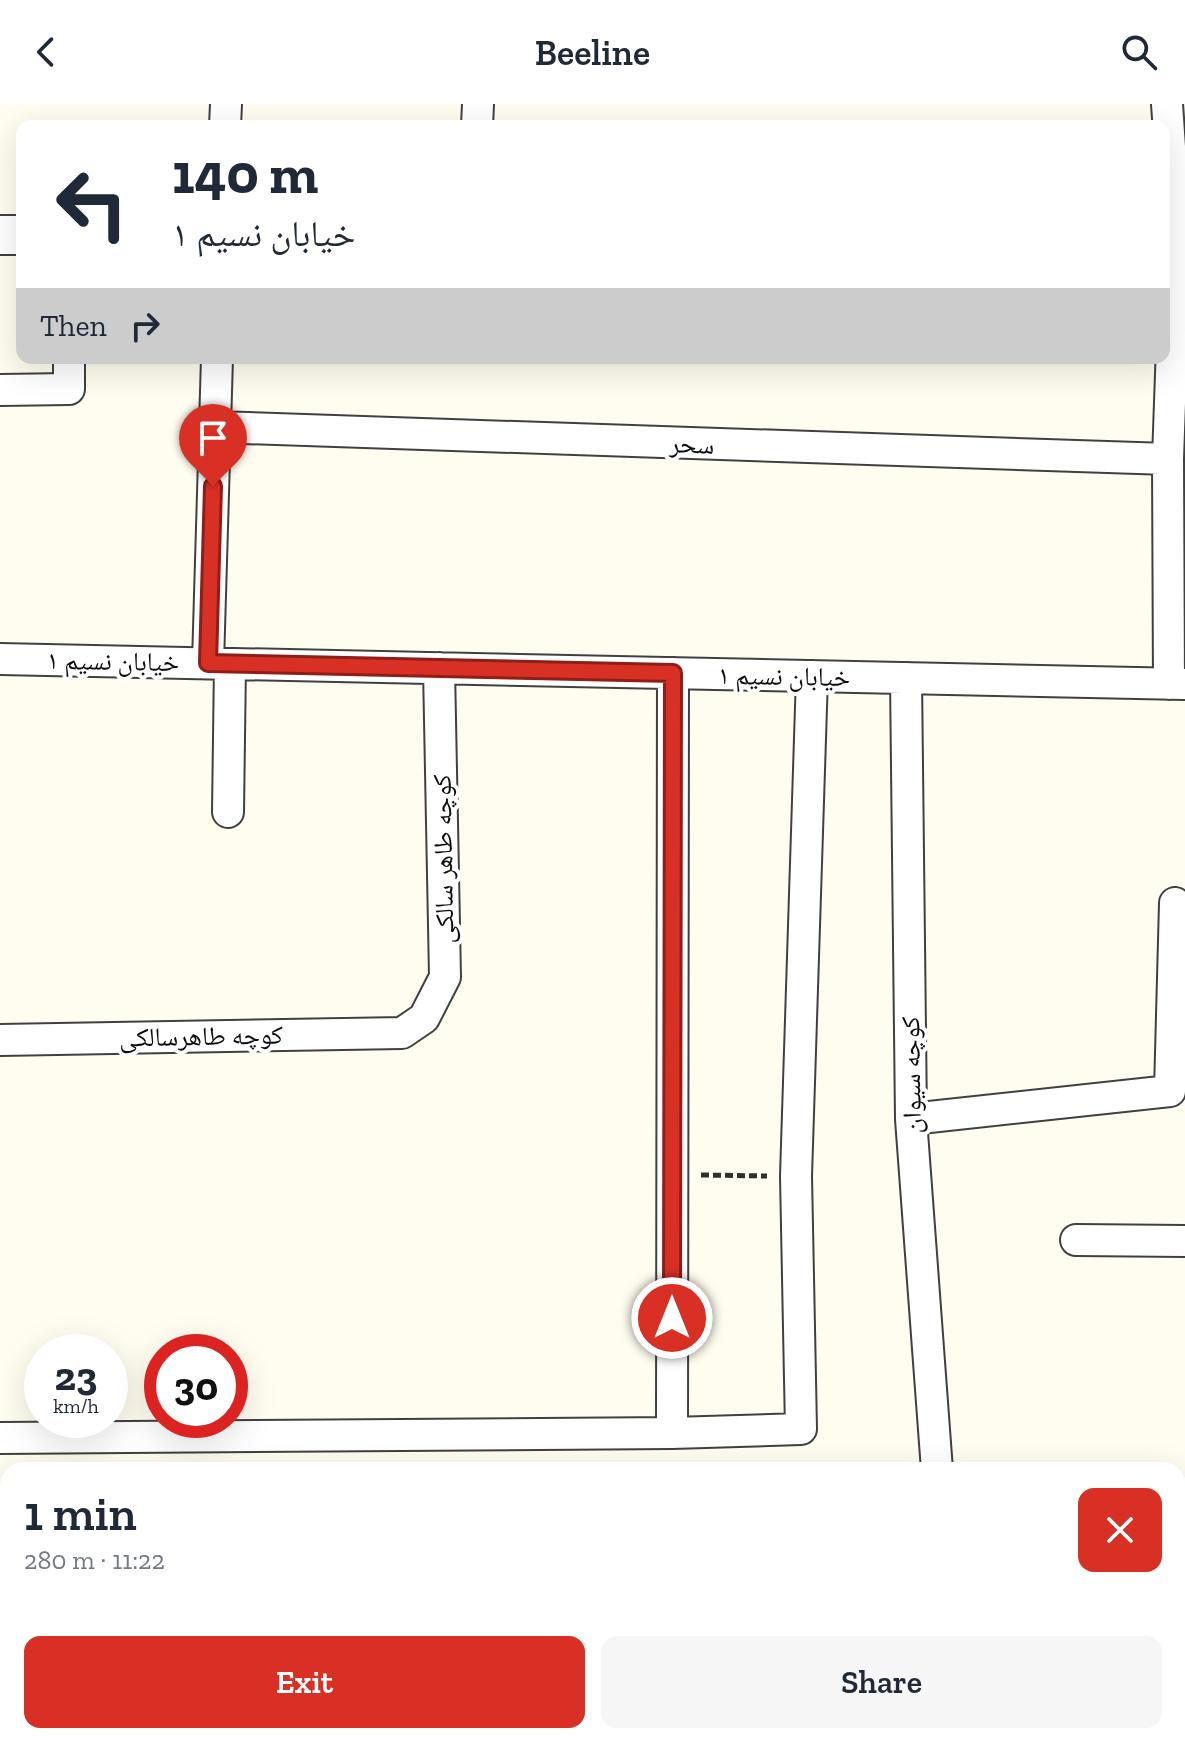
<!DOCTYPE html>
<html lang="en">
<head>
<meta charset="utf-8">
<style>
	:root { --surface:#fff; --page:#f6f6f7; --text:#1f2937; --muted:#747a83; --accent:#d93025 }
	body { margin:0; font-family:"Zilla Slab","Noto Naskh Arabic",serif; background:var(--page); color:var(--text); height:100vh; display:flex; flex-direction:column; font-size:30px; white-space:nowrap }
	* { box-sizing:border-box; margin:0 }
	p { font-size:26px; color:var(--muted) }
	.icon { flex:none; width:44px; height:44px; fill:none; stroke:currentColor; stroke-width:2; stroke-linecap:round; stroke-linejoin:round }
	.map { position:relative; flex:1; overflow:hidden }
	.panel { position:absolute; left:0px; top:1358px; width:1186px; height:282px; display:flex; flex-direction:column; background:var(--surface); border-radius:24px 24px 0 0; box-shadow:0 8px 32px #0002 }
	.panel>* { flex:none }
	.top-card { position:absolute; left:16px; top:16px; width:1154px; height:244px; border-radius:16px; box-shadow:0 8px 32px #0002; background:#fff; color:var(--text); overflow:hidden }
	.speed { position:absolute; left:24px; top:1230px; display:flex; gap:16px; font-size:40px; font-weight:700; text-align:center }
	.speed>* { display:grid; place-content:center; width:104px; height:104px; border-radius:50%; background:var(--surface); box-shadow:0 8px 32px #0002; line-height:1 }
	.speed small { font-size:20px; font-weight:400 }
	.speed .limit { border:12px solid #d22; background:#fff; color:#111 }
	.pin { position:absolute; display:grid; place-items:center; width:68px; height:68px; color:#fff; margin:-82px -34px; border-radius:50% 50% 50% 0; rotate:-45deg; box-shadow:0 0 8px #0007 }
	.pin .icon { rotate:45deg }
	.me { position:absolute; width:88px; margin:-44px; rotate:0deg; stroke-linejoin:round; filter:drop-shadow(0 0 6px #0008) }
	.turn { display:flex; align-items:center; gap:28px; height:168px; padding:0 24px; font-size:36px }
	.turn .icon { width:104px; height:104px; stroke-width:2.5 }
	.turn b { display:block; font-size:56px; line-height:68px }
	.then { display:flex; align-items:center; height:76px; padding:0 24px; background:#0003; gap:16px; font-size:30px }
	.round { display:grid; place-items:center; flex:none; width:84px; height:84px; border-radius:16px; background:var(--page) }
	.head { display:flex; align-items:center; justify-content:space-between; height:136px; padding:0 24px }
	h1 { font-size:48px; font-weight:600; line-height:60px }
	.cta { display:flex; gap:16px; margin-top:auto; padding:16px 24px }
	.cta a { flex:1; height:92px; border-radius:16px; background:var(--accent); color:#fff; font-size:32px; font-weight:600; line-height:92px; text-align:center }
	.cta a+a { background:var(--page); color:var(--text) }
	header { display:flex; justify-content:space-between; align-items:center; height:104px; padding:0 24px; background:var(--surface); font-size:36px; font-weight:600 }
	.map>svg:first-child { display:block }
</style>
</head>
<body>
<header><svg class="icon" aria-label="back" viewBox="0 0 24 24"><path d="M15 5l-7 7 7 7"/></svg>Beeline<svg class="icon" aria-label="search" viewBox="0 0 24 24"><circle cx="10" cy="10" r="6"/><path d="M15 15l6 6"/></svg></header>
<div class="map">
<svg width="1185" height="1639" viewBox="0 0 1185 1639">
	<rect width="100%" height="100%" fill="#fefdef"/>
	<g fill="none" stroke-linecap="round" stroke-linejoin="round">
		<defs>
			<path id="minor" d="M1167,0L1176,129L1168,355L1169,580
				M225,22L226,0
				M477,22L478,0
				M0,286L69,285V254
				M215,323L1168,355
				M0,555L1185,580
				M208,559L217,254
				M906,574L911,1015L937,1366
				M228,708L230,560
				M0,936L402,929L424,914L445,873L439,564
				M911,1015L1170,987L1175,799
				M1076,1136L1185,1137
				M672,1329L673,569
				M0,1334L672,1329L801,1325L796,1072L812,572
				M61,1632V1639
				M635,1632V1639
				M786,1632V1639
				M230,1636V1639
				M402,1639V1637
				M959,1639V1632"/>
			<path id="tertiary" d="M1164,129H1176
				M0,131H22"/>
			<path id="secondary" d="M1178,1405H1185
				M0,1421H8
				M1178,1483H1185
				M0,1495H8"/>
		</defs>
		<use href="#minor" stroke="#404040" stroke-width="34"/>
		<use href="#tertiary" stroke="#404040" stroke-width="42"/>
		<use href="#secondary" stroke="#2f2f2f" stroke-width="48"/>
		<path stroke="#2f2f2f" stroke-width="5" stroke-dasharray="8 4" stroke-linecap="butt" d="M701,1071L767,1072"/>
		<use href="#minor" stroke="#fff" stroke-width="30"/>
		<use href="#tertiary" stroke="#fff" stroke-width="38"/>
		<use href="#secondary" stroke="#f3f8b0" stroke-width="44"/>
	</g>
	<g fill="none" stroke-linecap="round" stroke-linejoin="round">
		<defs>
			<path id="route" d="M213,382L208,559L673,569L672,1214"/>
		</defs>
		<use href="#route" stroke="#8d1f18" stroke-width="20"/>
		<use href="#route" stroke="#d93025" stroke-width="14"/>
	</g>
	<g text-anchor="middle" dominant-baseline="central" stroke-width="8" stroke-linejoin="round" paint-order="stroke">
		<g font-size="26" fill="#0d0d0d" stroke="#fff">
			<text transform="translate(692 340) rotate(2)">سحر</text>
			<text transform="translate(113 557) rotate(1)">خیابان نسیم ۱</text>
			<text transform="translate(784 572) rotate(1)">خیابان نسیم ۱</text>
			<text transform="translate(443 755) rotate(-91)">کوچه طاهر سالکی</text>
			<text transform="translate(201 932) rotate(-1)">کوچه طاهرسالکی</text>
			<text transform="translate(911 971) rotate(-91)">کوچه سیوان</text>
		</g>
	</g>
</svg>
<div class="speed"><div>23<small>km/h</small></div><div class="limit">30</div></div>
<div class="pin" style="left:213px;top:382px;background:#d93025"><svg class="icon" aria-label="arrive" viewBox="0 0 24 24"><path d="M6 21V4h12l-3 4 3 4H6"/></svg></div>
<svg class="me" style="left:672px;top:1214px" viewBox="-20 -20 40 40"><circle r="17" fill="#d93025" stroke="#fff" stroke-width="3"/><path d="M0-11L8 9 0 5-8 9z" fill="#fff"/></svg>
<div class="top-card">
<div class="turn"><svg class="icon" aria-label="left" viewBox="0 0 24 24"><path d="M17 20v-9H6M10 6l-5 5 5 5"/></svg><div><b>140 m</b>خیابان نسیم ۱</div></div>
<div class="then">Then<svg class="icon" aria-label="right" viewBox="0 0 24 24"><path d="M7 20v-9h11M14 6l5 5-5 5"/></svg></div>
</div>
<section class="panel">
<div class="head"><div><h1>1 min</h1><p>280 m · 11:22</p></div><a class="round" style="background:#d93025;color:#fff"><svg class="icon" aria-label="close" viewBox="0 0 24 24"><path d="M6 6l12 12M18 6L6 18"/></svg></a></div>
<div class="cta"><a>Exit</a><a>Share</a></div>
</section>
</div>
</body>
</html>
